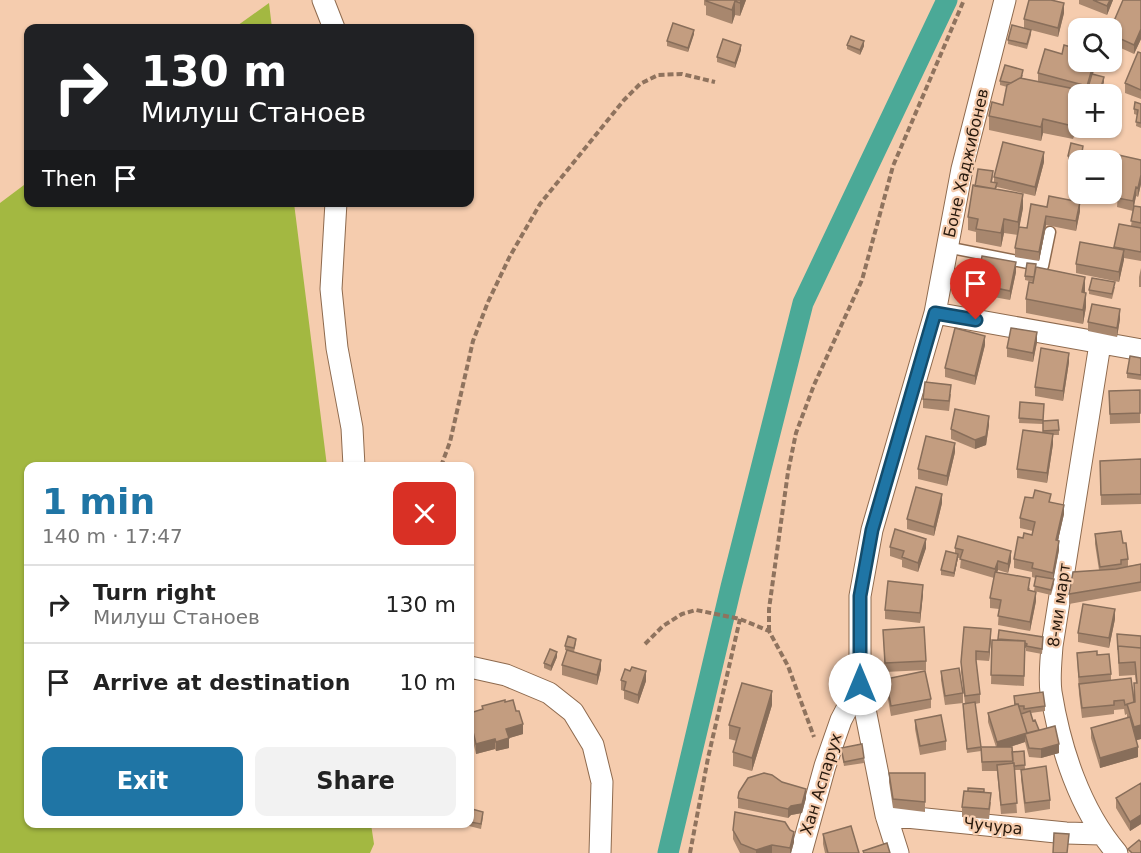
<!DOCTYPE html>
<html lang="en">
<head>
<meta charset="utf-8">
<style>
	:root { --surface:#fff; --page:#f2f2f2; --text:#222; --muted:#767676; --line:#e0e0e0; --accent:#1f75a5 }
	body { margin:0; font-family:"DejaVu Sans",sans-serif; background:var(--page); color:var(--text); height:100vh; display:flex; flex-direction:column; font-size:22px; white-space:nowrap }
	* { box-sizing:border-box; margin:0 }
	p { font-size:20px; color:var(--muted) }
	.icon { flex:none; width:33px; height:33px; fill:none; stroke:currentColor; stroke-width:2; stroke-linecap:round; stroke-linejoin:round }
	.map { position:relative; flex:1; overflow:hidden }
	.panel { position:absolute; left:24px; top:462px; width:450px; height:366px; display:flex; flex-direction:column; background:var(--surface); border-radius:12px; box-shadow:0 2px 4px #0004 }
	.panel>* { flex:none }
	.guide { position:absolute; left:24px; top:24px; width:450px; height:183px; border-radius:12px; box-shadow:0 2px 4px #0004; background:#202124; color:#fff; overflow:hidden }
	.controls { position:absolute; left:1068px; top:18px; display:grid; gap:12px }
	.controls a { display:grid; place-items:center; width:54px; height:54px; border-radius:12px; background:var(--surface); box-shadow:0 2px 4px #0004; font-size:30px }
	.pin { position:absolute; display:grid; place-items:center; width:51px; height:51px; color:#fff; margin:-62px -26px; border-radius:50% 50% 50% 0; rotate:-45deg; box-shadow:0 0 6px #0007 }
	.pin .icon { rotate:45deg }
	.me { position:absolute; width:66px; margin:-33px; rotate:0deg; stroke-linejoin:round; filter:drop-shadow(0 0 4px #0008) }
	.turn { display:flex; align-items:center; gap:21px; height:126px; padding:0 18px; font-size:27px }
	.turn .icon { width:78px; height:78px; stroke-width:2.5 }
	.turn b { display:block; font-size:42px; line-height:51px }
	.then { display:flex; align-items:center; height:57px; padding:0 18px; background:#0003; gap:12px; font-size:22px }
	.round { display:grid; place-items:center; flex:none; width:63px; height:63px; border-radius:12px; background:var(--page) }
	.summary { display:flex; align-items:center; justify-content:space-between; height:102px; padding:0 18px }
	h1 { font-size:36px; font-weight:800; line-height:45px; color:var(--accent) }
	.action { display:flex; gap:12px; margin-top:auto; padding:12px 18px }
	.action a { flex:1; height:69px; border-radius:12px; background:var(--accent); color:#fff; font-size:24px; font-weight:800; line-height:69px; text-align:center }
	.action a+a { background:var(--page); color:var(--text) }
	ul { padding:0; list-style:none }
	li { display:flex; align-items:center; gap:18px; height:78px; padding:0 18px; border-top:2px solid var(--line) }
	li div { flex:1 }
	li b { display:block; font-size:22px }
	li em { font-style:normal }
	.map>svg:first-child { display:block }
</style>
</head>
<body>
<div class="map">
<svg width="1141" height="853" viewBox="0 0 1141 853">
	<rect width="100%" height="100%" fill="#f5ccae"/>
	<path fill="#a3b841" d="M269,3L272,28H234Z
		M28,182V202L294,203L327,466H28V824H371L374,844L370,853H0V203Z"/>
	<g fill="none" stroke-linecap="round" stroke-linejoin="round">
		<path stroke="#4ba997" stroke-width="21" d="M668,853L731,587L803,303L947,0"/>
		<defs>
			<path id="service" d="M946,247L1043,266L1050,232"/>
			<path id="minor" d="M323,0L334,28
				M336,202L331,289L337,348L352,428L354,466
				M935,313L1141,350
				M1100,344L1052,646C1051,661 1049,678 1051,692C1060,748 1080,810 1117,853
				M470,667L506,675L549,693L573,712L593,745L602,782L600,853
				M886,815L1066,833L1101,834
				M801,853L825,766L841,720L860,684
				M898,853L886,815L860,684V596L872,530L935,313L962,169L1005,0"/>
		</defs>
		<use href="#service" stroke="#8e6a4e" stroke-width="13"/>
		<use href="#minor" stroke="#8e6a4e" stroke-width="23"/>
		<path stroke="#8f735e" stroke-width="4" stroke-dasharray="6 3" stroke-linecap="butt" d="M441,466L450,442L473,341L488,302L510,256L540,204L624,100L640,84L658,75L682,74L715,82
			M769,631V609L788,472L796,433L814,385L862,280L893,166L964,0
			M645,644L663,626L682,614L696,610L740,619L769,631L788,666L814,737
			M690,853L708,758L740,619"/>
		<use href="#service" stroke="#fff" stroke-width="10"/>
		<use href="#minor" stroke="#fff" stroke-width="21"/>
	</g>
	<path fill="#a8876e" d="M704,0H746L740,16L735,15L732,24L706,15V6L704,5Z
		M1079,0H1113L1107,15L1079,4Z
		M1141,0V39L1134,54L1112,44V35Z
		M1064,13L1058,37L1031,30V35L1027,49L1008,44V40L1024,28V19Z
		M694,34L688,52L667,46V41Z
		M847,45L864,46L860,55L847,49Z
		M741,50L735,68L717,62V57Z
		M1141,53V99L1125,93V83Z
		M1062,54L1096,62L1093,74L1104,82L1100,94H1082L1072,92L1078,114L1073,139L1043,133L1041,141L989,130V116L1003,105L1007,87L1000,85V81L1023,75L1022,78L1038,82V73Z
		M1141,104V128L1136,126L1137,115L1134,114V109Z
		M1083,150L1081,160H1078V162L1068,160V156Z
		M1141,160V184L1138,197L1136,196L1134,206L1141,207V261L1124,258L1119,282L1076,273V264L1114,248V247L1131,226L1133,211L1117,207L1118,193L1112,192V165Z
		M1044,162L1035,196L997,187L996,190L1023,208L1019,227L1027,228L1047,207L1080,211L1076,231L1046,225L1039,261L1015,257V248L1018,235L1004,233L1001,247L976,242V232L968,230V217L975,186L993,176L992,182L994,183V177Z
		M1036,267L1085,291L1086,307L1083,324L1026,313V299L1033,282L1025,280V276Z
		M1141,268V287H1139V277Z
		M1016,272L1010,300L977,294V284Z
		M1115,287L1112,299L1089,294V290Z
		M1120,319L1117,337L1088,331V322Z
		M1037,342L1033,362L1007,357V348Z
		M985,345L975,385L945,377V368Z
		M1141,358V380L1127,378V373Z
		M1069,362L1063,401L1035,396V387Z
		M1140,390V423L1110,424L1109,391Z
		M951,394L949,411L923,408V399Z
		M1020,402L1044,404L1043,421L1059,430V435H1053V444L1047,483L1017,478V469L1043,433V423V424L1019,423Z
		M989,425L986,445L975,449L951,439V429Z
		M955,452L947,486L918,479V469Z
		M1141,459V504L1101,505L1100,461Z
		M1051,502L1064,514L1058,540L1059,550L1053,579L1054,584L1051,595L1034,591L1036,578L1032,577V572L1014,568V559L1023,538L1032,535L1033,531L1020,528V518Z
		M942,503L934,536L907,529V519Z
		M1095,534L1123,543L1128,559V566L1141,564V591L1069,604V594L1099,570L1095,544Z
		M890,547L926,548L918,572L902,567V560L890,556Z
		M955,548L1011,561L1008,573L998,570L997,572L1030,588L1029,591L1036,601L1030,631L998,625L999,609L990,608V598L994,578L960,568L961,558H958L954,577L941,575V570L955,553Z
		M923,594L920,623L885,619V610Z
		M1115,619L1109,648L1078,642V633Z
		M883,630L926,661V670L885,672Z
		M1117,634L1141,636V739L1136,740L1138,757L1100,768L1091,738V728L1127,718V714L1125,715L1124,709L1114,710V714L1082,718L1079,694L1077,653L1097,655L1111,674V681L1134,702V683H1136L1135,675L1119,676Z
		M991,639L989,661L976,660V664L980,694V703L975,704L981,747H996L988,722V713L1014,705V696L1045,706V711L1031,713L1033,721L1039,730L1059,753L1041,758L1029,757L1025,742L1010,747L1013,752L1024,751L1025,769L1050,800V809L1025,813L1021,779V770H1014L1017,813L1001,814L997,771H982L981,751L967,753L963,708L965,703L961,672V662Z
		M992,640L1043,642L1042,654L1026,651V648H1025L1024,686L991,684Z
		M576,643L574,652L601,669L597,685L562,675V665L567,651L565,650V646Z
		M557,657L551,671L544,668V663Z
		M941,671L963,693V703L945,705L941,680Z
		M886,679L931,699V708L891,716L886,688Z
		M621,680L646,681L638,704L624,699V691L621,690Z
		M505,702L523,734L509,738V748L496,751L495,749L476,754L470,729V713L482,709V706Z
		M772,705L752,771L733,766V752L737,741L729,739V725Z
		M915,720L946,741V750L920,755L915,729Z
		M841,748L864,758V763L844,766Z
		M889,773H925V812L893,808L889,782Z
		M782,782L806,798L802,813L791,815L788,818L738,808V798Z
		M1141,783V824L1130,831L1116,808V798Z
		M991,802L989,819L962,817V807Z
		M483,817L481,829L469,826L470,818Z
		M733,830L794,842L791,853H740L733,839Z
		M823,834L859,853H825L823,844Z"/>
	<path fill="#886e5a" d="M741,0H746L740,16V3Z
		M1110,0H1113L1107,15V6Z
		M735,1V15L732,24V10Z
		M1064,3V13L1058,37V28Z
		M1141,29V39L1134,54V45Z
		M694,30V34L688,52V48Z
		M864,41V46L860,55V50Z
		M741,45V50L735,68V63Z
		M1094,62H1096V63L1088,91H1087V86Z
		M1104,77V82L1100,94H1099Z
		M1078,101V114L1073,139V126Z
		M1043,119V133L1041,141V127Z
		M1044,152V162L1035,196V187Z
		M1141,175V184L1138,197V188Z
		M1136,187V196L1133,211V201Z
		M1023,194V208L1018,235V222Z
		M1080,202V211L1076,231V221Z
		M1046,216V225L1039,261V252Z
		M1004,219V233L1001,247V233Z
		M1124,250V260L1119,282V272Z
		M1016,262V272L1010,300V291Z
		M1085,277V291L1082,306V292Z
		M1086,293V307L1083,324V310Z
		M1120,309V319L1117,337V328Z
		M1037,332V342L1033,362V353Z
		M985,336V345L975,385V376Z
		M1069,353V362L1063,401V391Z
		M989,416V425L986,445L975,449V440Z
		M1053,434V444L1047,483V473Z
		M955,443V452L947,486V476Z
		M942,494V503L934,536V527Z
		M1064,505V514L1056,549V540Z
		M926,539V548L918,572V563Z
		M1059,541V550L1053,582V573Z
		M1011,551V561L1008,573V564Z
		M958,554V558L954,577V573Z
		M998,561V570L995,578V569Z
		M923,585V594L920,623V613Z
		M1036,592V601L1030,631V622Z
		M1115,609V619L1109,648V638Z
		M991,629V639L989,661V652Z
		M557,652V657L551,671V666Z
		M601,660V669L597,685V675Z
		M646,671V681L638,704V695Z
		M772,691V705L752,771V758Z
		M523,724V734L506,739V729Z
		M1141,725V739L1134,741V727Z
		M1027,733L1040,738L1027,742L1025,734V742L997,751V742Z
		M509,738V748L496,751V742Z
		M495,739V749L476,754V744Z
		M1059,744V753L1041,758V749Z
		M1138,747V757L1100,768V758Z
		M806,789V798L802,813L791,815L788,818V809Z
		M1141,815V824L1130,831V822Z
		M794,832V842L791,853H790V848Z
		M772,845V853H756V850Z"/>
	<path fill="#c39d80" stroke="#886e5a" stroke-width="1.5" d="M706,0H741L740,3L735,1L732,10L706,1Z
		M1029,0H1051L1064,3L1058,28L1024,19Z
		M1093,0H1110L1107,6Z
		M1123,0H1141V29L1134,45L1112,35V28H1111Z
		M673,23L694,30L688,48L667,41Z
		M1012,25L1031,30L1027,44L1008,40Z
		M851,36L864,41L860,50L847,45Z
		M723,39L741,45L735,63L717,57Z
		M1064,45L1078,49V62H1094L1087,86L1038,73L1045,49L1062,54Z
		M1138,52L1141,53V90L1125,83Z
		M1005,65L1023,70L1021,78H1020L1011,83L1000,81Z
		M1092,74L1104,77L1099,94L1087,91Z
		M1020,78L1070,88L1078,101L1073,126L1043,119L1041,127L989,116L992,102L1003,105L1007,85Z
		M1135,102L1141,104V123L1136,122L1138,110L1134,109Z
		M1003,142L1044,152L1035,187L994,177Z
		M1071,143L1083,146L1081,158L1068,156Z
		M1114,154L1141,160V175L1138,188L1136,187L1133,201L1117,198L1120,184L1112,182V165Z
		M978,169L993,171L991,182L997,183L995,189L975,186Z
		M973,185L1023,194L1018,222L1004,219L1001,233L976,229L978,219L968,217Z
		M1049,196L1080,202L1076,221L1046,216L1039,252L1015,248L1019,227L1027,228L1031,204L1047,207Z
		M1134,206L1141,207V223L1131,221Z
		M1119,224L1141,228V252L1114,247Z
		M1080,242L1124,250L1119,272L1076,264Z
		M982,256L1016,262L1010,291L977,284Z
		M1027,263L1036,264L1034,277L1025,276Z
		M1036,267L1085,277L1082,292L1086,293L1083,310L1026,299L1029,282L1033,283Z
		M1092,278L1115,282L1112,294L1089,290Z
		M1092,304L1120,309L1117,328L1088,322Z
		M955,328L985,336L975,376L945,368Z
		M1011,328L1037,332L1033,353L1007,348Z
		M1041,348L1069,353L1063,391L1035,387Z
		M1130,356L1141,358V375L1127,373Z
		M925,382L951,385L949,401L923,399Z
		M1140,390V413L1110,414L1109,391Z
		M1020,402L1044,404L1043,420L1019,418Z
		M955,409L989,416L986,436L975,440L951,429Z
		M1058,420L1059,430L1043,431V421Z
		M1023,430L1053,434L1047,473L1017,469Z
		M926,436L955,443L947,476L918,469Z
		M1141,459V494L1101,495L1100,461Z
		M916,487L942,494L934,527L907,519Z
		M1035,490L1051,494L1049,502L1064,505L1056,540L1059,541L1053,573L1032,568L1033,563L1014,559L1018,537L1023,538L1024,533L1032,535L1035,522L1020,518L1025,497L1033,498Z
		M895,529L926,539L918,563L902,557L904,551L890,547Z
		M1121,531L1123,543H1126L1128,559L1121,560V564L1100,567L1095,534Z
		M958,536L1011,551L1008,564L998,561L995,569L960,559L963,550L955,548Z
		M946,551L958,554L954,573L941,570Z
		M1141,564V582L1069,594L1073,572L1116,569Z
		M995,572L1030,578L1028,590L1036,592L1030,622L998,616L1001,600L990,598Z
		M1036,576L1054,579L1051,590L1034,586Z
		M888,581L923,585L920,613L885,610Z
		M1083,604L1115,609L1109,638L1078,633Z
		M924,627L926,661L885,663L883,630Z
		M964,627L991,629L989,652L976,651V660L980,694L965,696L961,662Z
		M999,630L1043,637L1042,649L1026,646L1027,644L1025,643V641L998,639Z
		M1117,634L1141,636V648L1118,646V650Z
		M568,636L576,639L574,648L565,646Z
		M992,640L1025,641L1024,676L991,675Z
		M1118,646L1141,648V725L1134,727L1127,704L1135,702L1134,683H1137L1135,662L1119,663Z
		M550,649L557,652L551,666L544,663Z
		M567,650L601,660L597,675L562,665Z
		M1097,651V655L1109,654L1111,674L1079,677L1077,653Z
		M632,667L646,671L638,695L624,690L626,682L621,680L625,669L630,671Z
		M959,668L963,693L945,696L941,671Z
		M925,671L931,699L891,706L886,679Z
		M1131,678L1134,702L1125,705L1124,700L1114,701V705L1082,708L1079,684Z
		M742,683L772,691L752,758L733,752L740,728L729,725Z
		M1043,692L1045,706L1024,709V706H1019L1018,704H1015L1014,696Z
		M505,700V702L513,700L516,711H519L523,724L506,729L509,738L496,742L495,739L476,744L470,719V713L483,709L482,706Z
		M975,702L981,747L967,749L963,704Z
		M1018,704L1027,733L997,742L988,713Z
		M1030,711L1033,721L1035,720L1039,730L1027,733L1021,714Z
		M941,715L946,741L920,746L915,720Z
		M1130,717L1138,747L1100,758L1091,728Z
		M1055,726L1059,744L1041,749L1029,748L1025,734Z
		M862,744L864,758L844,762L841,748Z
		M981,747H1012L1013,761L982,762Z
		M1024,751L1025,765L1014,766V763H1013L1012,752Z
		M1014,763L1017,803L1001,805L997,765Z
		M1046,766L1050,800L1025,803L1021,770Z
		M764,773L772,775L782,782L806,789L802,804L791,806L788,809L738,798L739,792L748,778Z
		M889,773H925V802L893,799Z
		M1141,783V815L1130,822L1116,798Z
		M968,788L984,789V792L968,791Z
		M964,791L991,793L989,809L962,807Z
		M472,809L483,812L481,824L470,822Z
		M735,812L785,822L790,830L794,832L790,848L772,845L756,850L741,844L733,830Z
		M851,826L859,853H828L823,834Z
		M1054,833L1069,834L1067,853H1053Z
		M1139,840L1141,842V853H1132L1128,849Z
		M887,843L890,853H864L863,851Z"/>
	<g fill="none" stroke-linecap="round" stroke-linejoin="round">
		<defs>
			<path id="route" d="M860,684V596L872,530L935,313L976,320"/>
		</defs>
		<use href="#route" stroke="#144c6b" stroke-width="15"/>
		<use href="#route" stroke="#1f75a5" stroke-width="10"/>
	</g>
	<g text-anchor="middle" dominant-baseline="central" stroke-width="4.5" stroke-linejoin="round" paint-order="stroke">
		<g font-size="16" fill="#27190d" stroke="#f5ccae">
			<text transform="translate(966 163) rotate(-77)">Боне Хаджибонев</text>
			<text transform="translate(1059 605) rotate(-82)">8-ми март</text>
			<text transform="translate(821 784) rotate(-73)">Хан Аспарух</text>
			<text transform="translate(993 826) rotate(6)">Чучура</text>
		</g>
	</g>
</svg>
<div class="controls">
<a><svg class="icon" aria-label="search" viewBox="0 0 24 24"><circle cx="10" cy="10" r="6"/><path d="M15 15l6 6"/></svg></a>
<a>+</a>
<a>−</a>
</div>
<div class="pin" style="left:976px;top:320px;background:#d93025"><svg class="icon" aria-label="arrive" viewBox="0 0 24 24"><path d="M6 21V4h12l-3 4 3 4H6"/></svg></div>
<svg class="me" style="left:860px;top:684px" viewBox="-20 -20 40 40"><circle r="19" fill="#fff"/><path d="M0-13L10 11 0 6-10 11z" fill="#1f75a5"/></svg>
<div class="guide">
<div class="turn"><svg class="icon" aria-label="right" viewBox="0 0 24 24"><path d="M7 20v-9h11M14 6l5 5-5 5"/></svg><div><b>130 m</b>Милуш Станоев</div></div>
<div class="then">Then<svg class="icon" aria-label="arrive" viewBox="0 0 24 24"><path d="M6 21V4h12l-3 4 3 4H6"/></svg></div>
</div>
<section class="panel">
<div class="summary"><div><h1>1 min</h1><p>140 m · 17:47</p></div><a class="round" style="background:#d93025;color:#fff"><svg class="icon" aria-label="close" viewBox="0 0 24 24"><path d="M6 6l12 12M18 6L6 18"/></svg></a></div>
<ul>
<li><svg class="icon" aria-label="right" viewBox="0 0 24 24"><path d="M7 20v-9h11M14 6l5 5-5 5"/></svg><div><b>Turn right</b><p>Милуш Станоев</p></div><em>130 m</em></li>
<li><svg class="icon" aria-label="arrive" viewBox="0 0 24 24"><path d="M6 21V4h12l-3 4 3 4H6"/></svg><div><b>Arrive at destination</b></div><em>10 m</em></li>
</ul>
<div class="action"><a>Exit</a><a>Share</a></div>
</section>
</div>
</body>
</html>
